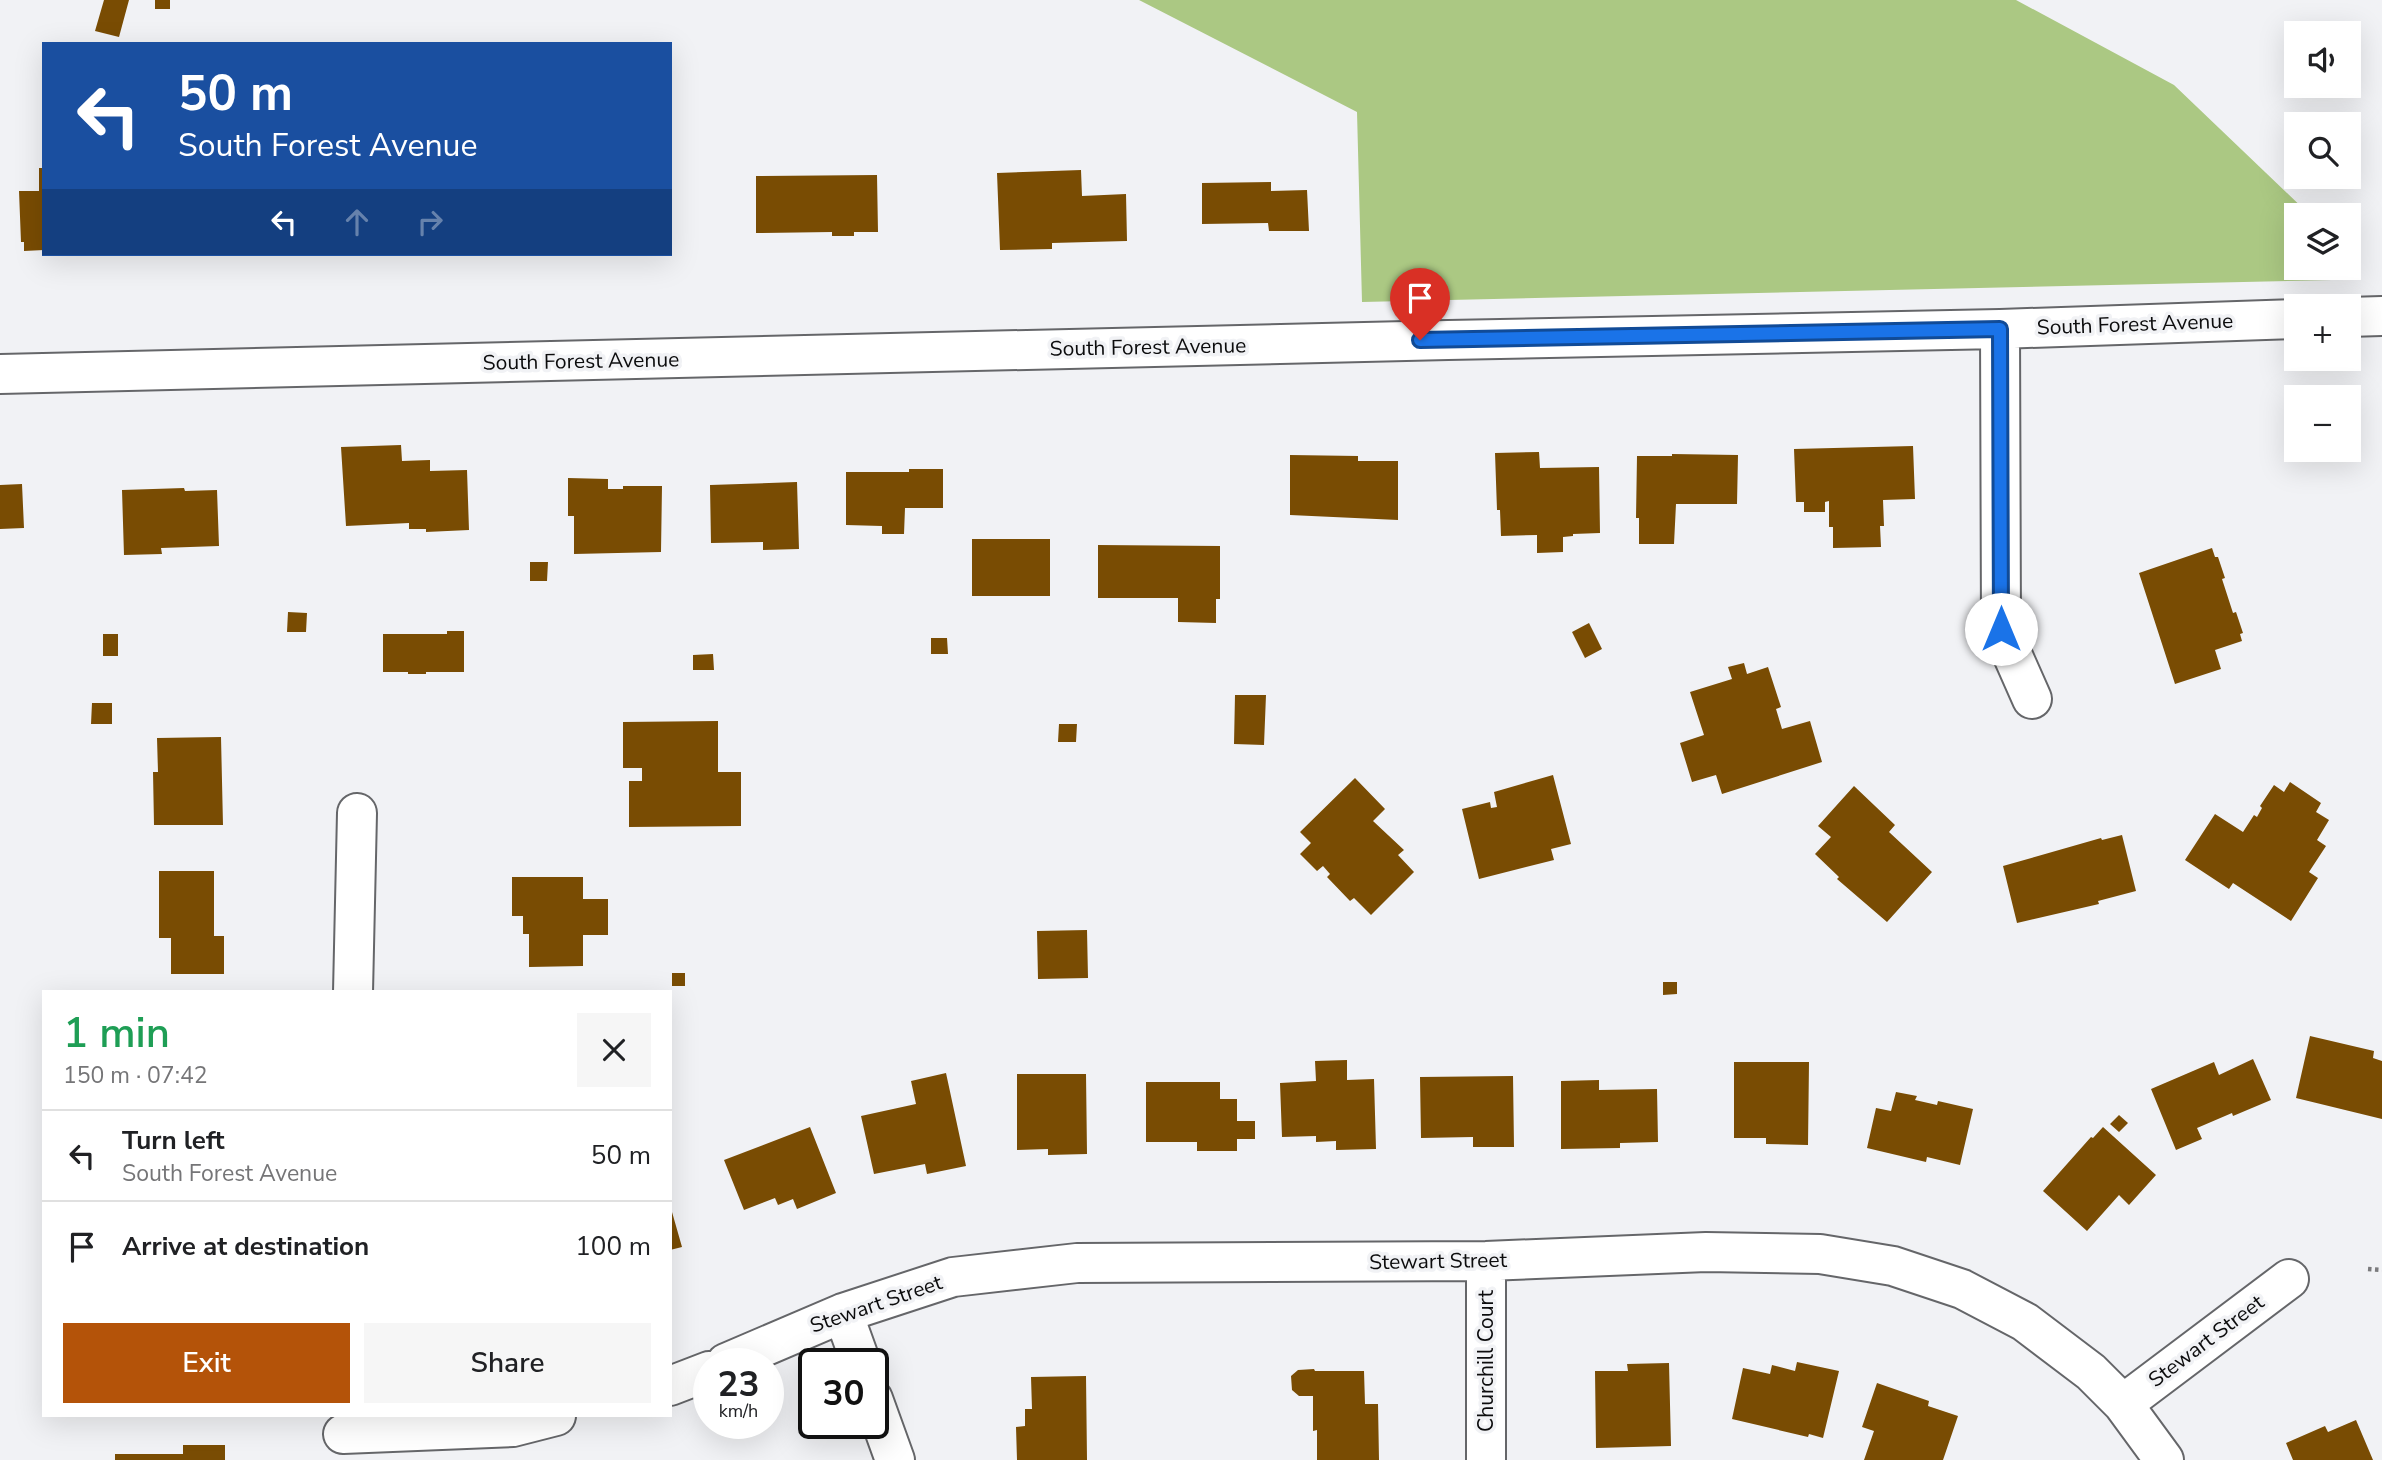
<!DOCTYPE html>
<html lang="en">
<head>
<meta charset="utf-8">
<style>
	:root { --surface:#fff; --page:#f6f6f6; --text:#202124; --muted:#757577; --line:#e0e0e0; --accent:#b45309 }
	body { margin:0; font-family:"Nunito Sans",sans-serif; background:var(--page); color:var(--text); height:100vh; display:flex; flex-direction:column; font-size:26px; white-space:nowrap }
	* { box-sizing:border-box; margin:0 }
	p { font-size:23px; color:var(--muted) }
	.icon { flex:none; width:38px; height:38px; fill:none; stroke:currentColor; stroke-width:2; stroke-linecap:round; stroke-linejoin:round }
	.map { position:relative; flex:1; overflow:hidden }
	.sheet { position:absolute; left:42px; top:990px; width:630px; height:427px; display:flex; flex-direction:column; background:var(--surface); border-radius:0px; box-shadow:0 7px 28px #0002 }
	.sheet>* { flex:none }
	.guide { position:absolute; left:42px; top:42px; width:630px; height:214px; border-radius:0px; box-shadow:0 7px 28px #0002; background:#1a4fa0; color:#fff; overflow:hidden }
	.fabs { position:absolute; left:2284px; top:21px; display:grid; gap:14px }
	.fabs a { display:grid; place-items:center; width:77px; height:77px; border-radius:0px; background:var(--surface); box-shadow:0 7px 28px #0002; font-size:35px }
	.speed { position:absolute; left:693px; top:1348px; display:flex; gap:14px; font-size:35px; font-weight:700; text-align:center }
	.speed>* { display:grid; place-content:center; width:91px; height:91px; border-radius:50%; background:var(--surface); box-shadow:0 7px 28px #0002; line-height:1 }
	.speed small { font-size:18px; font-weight:400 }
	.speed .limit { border:4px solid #111; border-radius:10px; background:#fff; color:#111 }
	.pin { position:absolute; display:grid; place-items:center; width:60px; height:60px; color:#fff; margin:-72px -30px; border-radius:50% 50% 50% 0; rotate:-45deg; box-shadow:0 0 7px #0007 }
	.pin .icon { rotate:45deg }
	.me { position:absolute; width:77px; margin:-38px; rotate:0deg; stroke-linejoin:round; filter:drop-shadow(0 0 5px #0008) }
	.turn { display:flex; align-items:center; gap:24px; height:147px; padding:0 21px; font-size:32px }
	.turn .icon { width:91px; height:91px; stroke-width:2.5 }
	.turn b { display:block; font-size:49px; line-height:60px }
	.lanes { display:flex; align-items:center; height:66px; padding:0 21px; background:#0003; justify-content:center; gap:35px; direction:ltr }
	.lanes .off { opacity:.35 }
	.round { display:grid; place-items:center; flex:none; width:74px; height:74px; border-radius:0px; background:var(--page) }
	.overview { display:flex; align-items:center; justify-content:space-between; height:119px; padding:0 21px }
	h1 { font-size:42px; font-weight:600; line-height:52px; color:#1e9e55 }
	.primary-button { display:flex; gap:14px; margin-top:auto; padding:14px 21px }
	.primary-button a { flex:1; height:80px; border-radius:0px; background:var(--accent); color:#fff; font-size:28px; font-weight:600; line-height:80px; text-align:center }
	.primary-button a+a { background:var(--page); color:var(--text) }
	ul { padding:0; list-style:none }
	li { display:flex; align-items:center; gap:21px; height:91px; padding:0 21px; border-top:2px solid var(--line) }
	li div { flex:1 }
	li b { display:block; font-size:26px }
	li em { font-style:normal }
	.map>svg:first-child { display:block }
</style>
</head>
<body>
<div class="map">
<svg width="2382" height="1460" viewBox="0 0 2382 1460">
	<rect width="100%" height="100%" fill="#f1f2f5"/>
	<path fill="#abc883" d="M1139,0H2016L2174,85L2310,215H2296V268H2329L2332,280L1362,302L1357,112Z"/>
	<path fill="#794c03" d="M104,0H129L119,37L95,31Z
		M155,0H170V9H155Z
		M39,168H44V250L24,251V242H21L19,191H39Z
		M1081,170L1082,196L1126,194L1127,241L1052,243V249L1000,250L997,173Z
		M877,175L878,232H854V236H832V232L756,233V176Z
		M1271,182V191L1307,190L1309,231H1269L1268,223L1202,224V183Z
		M401,445L402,461L430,460V471L467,470L469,530L426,532V529H409V523L346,526L341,447Z
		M1913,446L1915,499L1883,500L1884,526H1880L1881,547L1833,548V527H1829V501L1825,502V512H1804V502H1796L1794,449Z
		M1539,452L1540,468L1599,467L1600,533L1573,534V536L1563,537V552L1537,553V535L1501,536L1500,510H1497L1495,453Z
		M1672,454L1738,455L1737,504H1676L1674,544H1639V518H1636L1637,456H1672Z
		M1290,455L1358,456V461H1398V520L1290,515Z
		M909,469H943V508H905L904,534H882V526L846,525V472H909Z
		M568,478L608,479V489H623V486H662L661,552L574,554V516H568Z
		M797,482L799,549L763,550V542L711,543L710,485Z
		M22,484L24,528L0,529V485Z
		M184,488L185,491L217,490L219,546L161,548L162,554L124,555L122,490Z
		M972,539H1050V596H972Z
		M1098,545L1220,546V599H1216V623L1178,622V598H1098Z
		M2212,548L2215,557H2218L2225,578L2222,579L2233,613L2236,612L2243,633L2240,634L2242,641L2215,650L2221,669L2175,684L2139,573Z
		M530,562H548L547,581H530Z
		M288,612L307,613L306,632H287Z
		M1589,623L1602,649L1585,658L1572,632Z
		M447,631H464V672H426V674H408V672H383V634H447Z
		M103,634H118V656H103Z
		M931,638H947L948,654H931Z
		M713,654L714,670H693V655Z
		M1744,663L1747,674L1768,667L1781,707L1776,709L1782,729L1810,721L1822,762L1722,794L1716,775L1692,782L1680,743L1704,735L1690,692L1732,679L1728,667Z
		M1235,695H1266L1264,745L1234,744Z
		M92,703H112V724H91Z
		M718,721V772H741V826L629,827V781H642V768H623V722Z
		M1059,724H1077L1076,742H1058Z
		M221,737L223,825H154L153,772H158L157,738Z
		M1553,775L1571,844L1551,849L1554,860L1479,879L1462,809L1490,802L1491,808L1497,807L1494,792Z
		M1355,778L1385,809L1373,821L1404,850L1398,855L1414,872L1371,915L1354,898L1350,901L1327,877L1330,874L1323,866L1317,871L1300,854L1311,843L1300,832Z
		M2290,782L2321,803L2316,812L2329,820L2317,840L2326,846L2309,872L2318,878L2291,921L2233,883L2229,889L2185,860L2215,814L2243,832L2254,815L2257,817L2262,808L2260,806L2274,785L2284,792Z
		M1854,786L1895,825L1889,832L1932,872L1887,922L1837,879L1839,877L1815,854L1831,837L1818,826Z
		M2122,835L2136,891L2098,901L2099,904L2017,923L2003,866L2101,838L2102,840Z
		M159,871H214V936H224V974H171V938H159Z
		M512,877H583V899H608V935H583V966L529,967V934H523V916H512Z
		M1087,930L1088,978L1038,979L1037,931Z
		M672,973H685V986H672Z
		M1663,982H1677V994L1663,995Z
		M2310,1036L2374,1051L2373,1058L2382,1061V1119L2296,1098Z
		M2253,1059L2271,1100L2233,1116L2232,1113L2197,1128L2202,1139L2176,1150L2151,1089L2214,1062L2219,1075Z
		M1347,1060V1080L1374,1079L1376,1149L1336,1150V1141L1316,1142V1136L1282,1137L1280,1083L1316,1081L1315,1061Z
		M1734,1062H1809L1808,1145L1766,1144V1138H1734Z
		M946,1073L966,1166L927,1174L925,1164L874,1174L861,1116L916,1104L911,1081Z
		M1017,1074H1086L1087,1154L1048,1155V1149L1017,1150Z
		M1513,1076L1514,1147H1473V1137L1421,1138L1420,1077Z
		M1599,1080V1090L1657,1089L1658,1142L1620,1143V1148L1561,1149V1081Z
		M1146,1082H1220V1099H1237V1121H1255V1139H1237V1151H1197V1142H1146Z
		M1896,1092L1917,1096L1915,1100L1937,1105L1938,1101L1973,1109L1960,1165L1927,1157L1926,1162L1867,1148L1876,1108L1891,1111Z
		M2119,1115L2128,1123L2119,1132L2110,1124Z
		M810,1127L836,1193L797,1209L793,1199L778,1205L775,1198L744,1210L724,1160Z
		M2103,1127L2156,1175L2129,1205L2119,1195L2087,1231L2043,1191L2091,1137L2093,1138Z
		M670,1205L682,1247L670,1250Z
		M1797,1362L1839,1371L1823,1438L1809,1434L1808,1437L1732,1419L1743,1368L1770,1374L1772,1365L1795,1371Z
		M1669,1363L1671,1446L1596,1448L1595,1371H1628L1627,1364Z
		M1314,1369L1315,1371H1364L1365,1404H1378L1379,1460H1317V1430L1313,1431V1396H1299L1292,1390L1291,1376L1298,1370Z
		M1086,1376L1087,1460H1017L1016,1427L1025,1426V1409H1032L1031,1377Z
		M1877,1383L1929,1401L1928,1406L1958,1416L1943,1460H1864L1874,1431L1862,1427Z
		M2356,1420L2373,1460H2293L2286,1443L2325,1426L2328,1432Z
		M183,1445H225V1460H115V1454H183Z"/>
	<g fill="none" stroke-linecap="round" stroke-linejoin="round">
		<defs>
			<path id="minor" d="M2348,317L2382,316
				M2000,329L2001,629L2032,699
				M0,374L1448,340L2000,329L2296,319
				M353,992L357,813
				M1486,1261V1460
				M843,1313L861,1363
				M726,1363L843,1313L953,1277L1077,1263L1486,1261L1706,1252L1820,1254L1893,1266L1962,1289L2025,1322L2091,1372L2123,1404L2164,1460
				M670,1386L709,1371
				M873,1399L895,1460
				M2123,1404L2289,1279
				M343,1434L513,1427L556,1416"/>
		</defs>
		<use href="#minor" stroke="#656669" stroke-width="42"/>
		<path stroke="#7b7b7d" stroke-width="4.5" stroke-dasharray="3.5 3.5" stroke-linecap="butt" d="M2368,1269L2382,1270"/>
		<use href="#minor" stroke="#fff" stroke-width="38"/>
	</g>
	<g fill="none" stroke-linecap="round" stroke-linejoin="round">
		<defs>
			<path id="route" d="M1420,340L2000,329L2001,629"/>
		</defs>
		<use href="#route" stroke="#114b97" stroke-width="18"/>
		<use href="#route" stroke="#1a73e8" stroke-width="12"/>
	</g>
	<g text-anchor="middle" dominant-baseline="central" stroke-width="7" stroke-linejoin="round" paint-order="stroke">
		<g font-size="21" fill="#0c0c0d" stroke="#f1f2f5">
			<text transform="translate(2135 324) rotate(-2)">South Forest Avenue</text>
			<text transform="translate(1148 347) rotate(-1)">South Forest Avenue</text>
			<text transform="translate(581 361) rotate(-1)">South Forest Avenue</text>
			<text transform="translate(1438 1261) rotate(-1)">Stewart Street</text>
			<text transform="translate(876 1304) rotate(-19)">Stewart Street</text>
			<text transform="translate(2206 1341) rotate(-37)">Stewart Street</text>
			<text transform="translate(1486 1361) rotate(-90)">Churchill Court</text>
		</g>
	</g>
</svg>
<div class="fabs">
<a><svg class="icon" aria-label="sound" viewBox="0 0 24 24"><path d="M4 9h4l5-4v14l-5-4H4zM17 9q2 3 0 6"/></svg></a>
<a><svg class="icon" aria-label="search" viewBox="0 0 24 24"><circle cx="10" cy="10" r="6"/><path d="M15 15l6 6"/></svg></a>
<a><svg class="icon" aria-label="layers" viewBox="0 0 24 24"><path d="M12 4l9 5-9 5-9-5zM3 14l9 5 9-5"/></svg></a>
<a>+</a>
<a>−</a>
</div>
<div class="speed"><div>23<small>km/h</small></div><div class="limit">30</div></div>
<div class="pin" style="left:1420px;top:340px;background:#d93025"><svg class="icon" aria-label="arrive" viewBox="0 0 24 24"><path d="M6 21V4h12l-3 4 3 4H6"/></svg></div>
<svg class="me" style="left:2001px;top:629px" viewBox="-20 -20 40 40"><circle r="19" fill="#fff"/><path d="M0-13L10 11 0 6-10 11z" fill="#1a73e8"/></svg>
<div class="guide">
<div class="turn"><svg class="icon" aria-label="left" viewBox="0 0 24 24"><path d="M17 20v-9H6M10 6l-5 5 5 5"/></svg><div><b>50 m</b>South Forest Avenue</div></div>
<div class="lanes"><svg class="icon" aria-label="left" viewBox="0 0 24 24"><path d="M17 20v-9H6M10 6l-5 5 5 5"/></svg><svg class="icon off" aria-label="ahead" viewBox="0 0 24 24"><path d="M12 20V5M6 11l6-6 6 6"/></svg><svg class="icon off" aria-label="right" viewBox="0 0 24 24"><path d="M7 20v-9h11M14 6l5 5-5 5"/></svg></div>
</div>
<section class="sheet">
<div class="overview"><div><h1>1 min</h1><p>150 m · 07:42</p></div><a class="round"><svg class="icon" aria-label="close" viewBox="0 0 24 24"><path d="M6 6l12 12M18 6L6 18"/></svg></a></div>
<ul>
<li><svg class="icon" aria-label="left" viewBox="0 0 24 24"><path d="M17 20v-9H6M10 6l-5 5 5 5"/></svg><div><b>Turn left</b><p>South Forest Avenue</p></div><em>50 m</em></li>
<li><svg class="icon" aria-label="arrive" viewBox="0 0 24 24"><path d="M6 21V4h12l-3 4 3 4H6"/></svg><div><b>Arrive at destination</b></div><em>100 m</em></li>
</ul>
<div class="primary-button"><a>Exit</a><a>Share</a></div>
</section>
</div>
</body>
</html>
